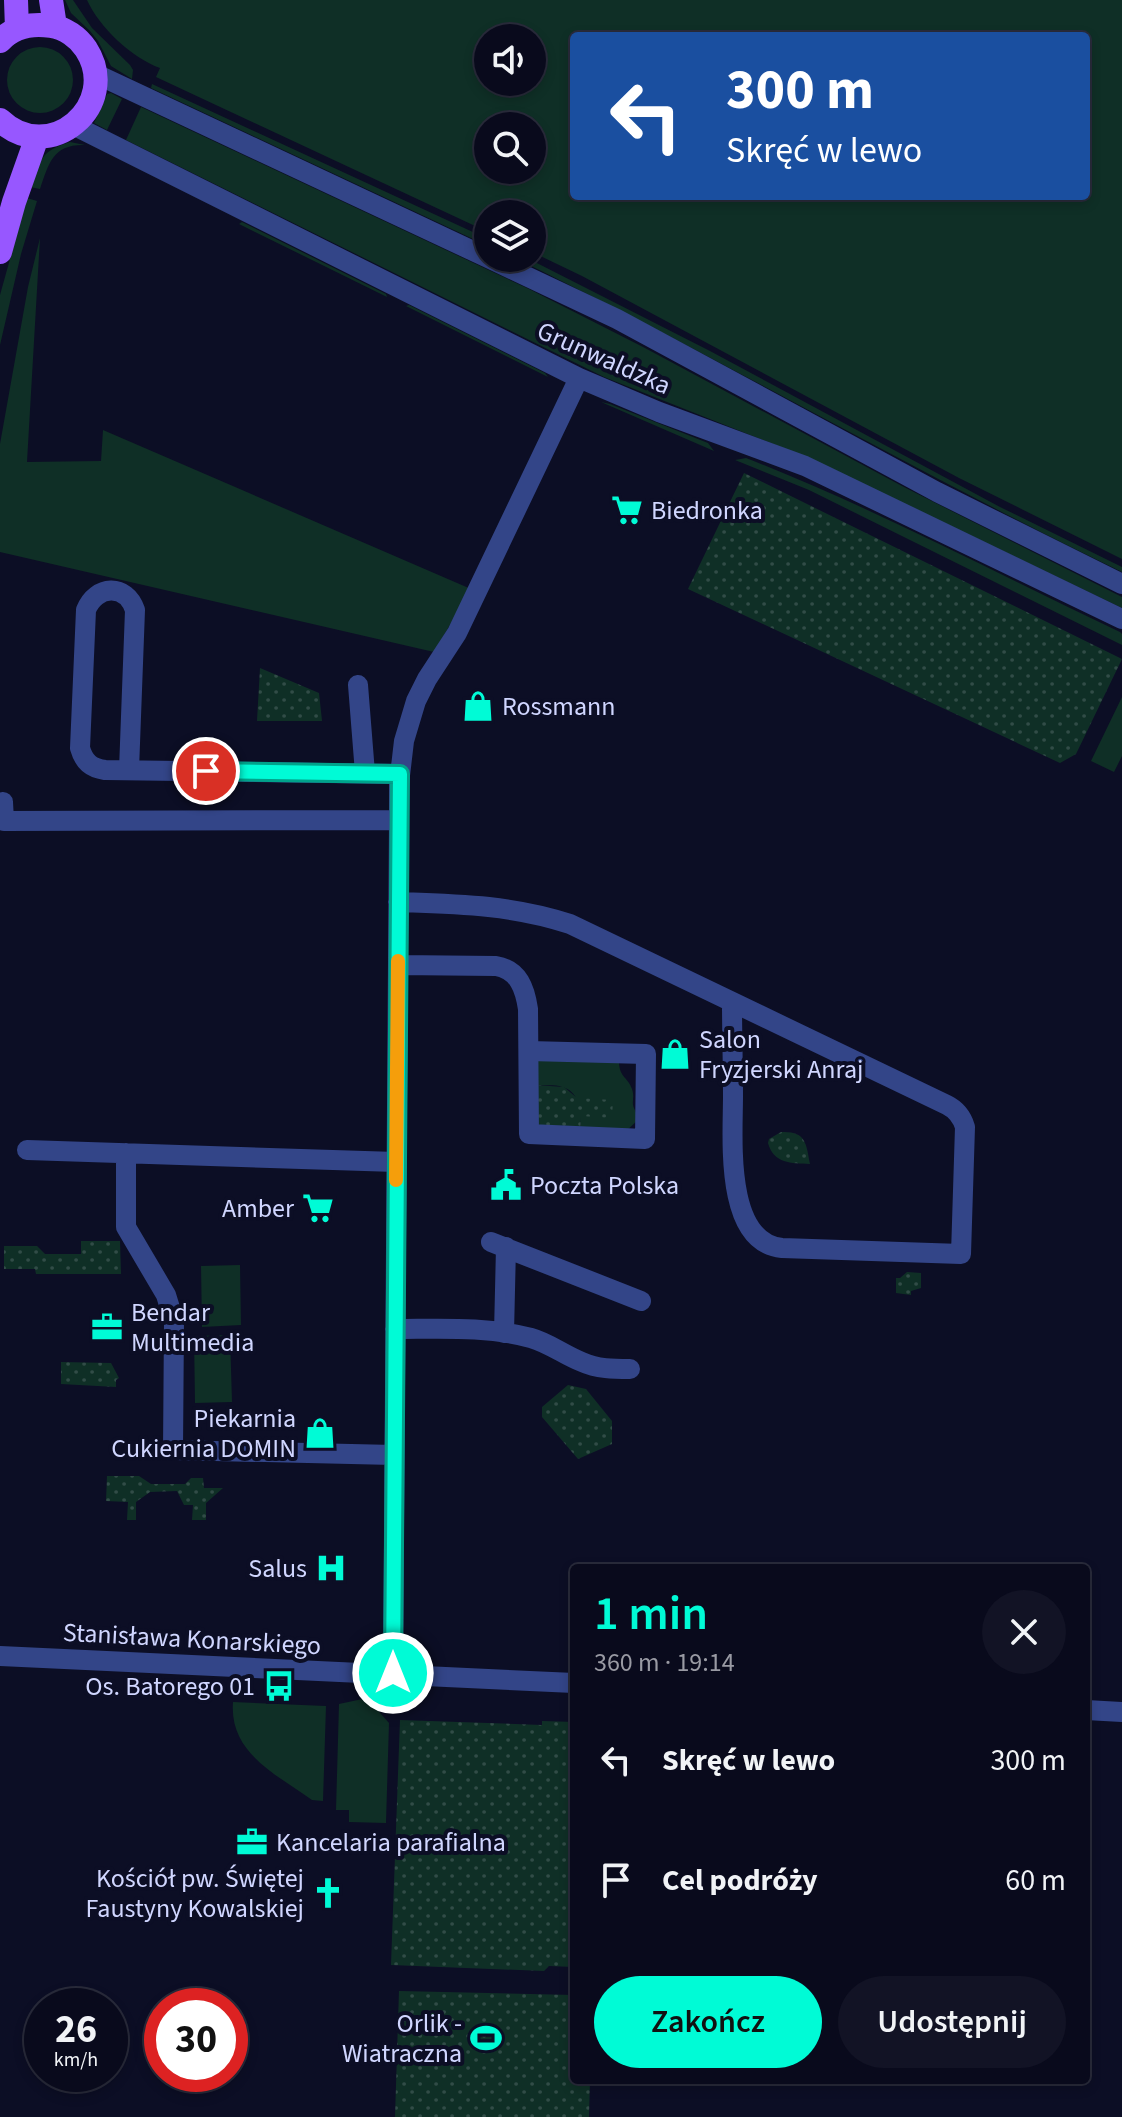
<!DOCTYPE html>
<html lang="pl">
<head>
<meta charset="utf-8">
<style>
	:root { --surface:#090a1c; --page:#121325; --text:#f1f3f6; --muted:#999aa3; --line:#292b3b; --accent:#00fbd6 }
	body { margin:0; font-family:"Source Sans 3",sans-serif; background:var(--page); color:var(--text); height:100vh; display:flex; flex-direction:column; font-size:30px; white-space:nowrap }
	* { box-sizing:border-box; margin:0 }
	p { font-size:26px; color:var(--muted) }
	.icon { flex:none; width:44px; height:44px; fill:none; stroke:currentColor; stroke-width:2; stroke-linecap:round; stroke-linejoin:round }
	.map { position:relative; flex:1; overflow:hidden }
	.sheet { position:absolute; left:570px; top:1564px; width:520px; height:520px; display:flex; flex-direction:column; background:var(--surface); border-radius:8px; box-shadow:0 4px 12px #0003,0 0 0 2px var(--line) }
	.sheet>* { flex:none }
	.guide { position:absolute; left:570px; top:32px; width:520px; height:168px; border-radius:8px; box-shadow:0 4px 12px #0003,0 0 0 2px var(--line); background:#1a4fa0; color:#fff; overflow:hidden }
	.tools { position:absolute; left:474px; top:24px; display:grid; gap:16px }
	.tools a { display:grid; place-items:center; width:72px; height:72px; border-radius:50%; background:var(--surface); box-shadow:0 4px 12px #0003,0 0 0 2px var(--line); font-size:40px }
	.speed { position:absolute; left:24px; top:1988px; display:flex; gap:16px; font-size:40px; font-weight:700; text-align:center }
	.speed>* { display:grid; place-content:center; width:104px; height:104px; border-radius:50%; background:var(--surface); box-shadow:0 4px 12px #0003,0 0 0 2px var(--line); line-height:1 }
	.speed small { font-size:20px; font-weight:400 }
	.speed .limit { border:12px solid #d22; background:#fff; color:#111 }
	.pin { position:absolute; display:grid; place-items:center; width:68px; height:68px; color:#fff; margin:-34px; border:4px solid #fff; border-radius:50%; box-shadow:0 2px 8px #0007 }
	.me { position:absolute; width:88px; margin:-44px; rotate:0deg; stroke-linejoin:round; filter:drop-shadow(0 0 6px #0008) }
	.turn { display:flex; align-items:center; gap:28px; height:168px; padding:0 24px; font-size:36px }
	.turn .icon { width:104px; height:104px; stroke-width:2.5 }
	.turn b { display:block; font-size:56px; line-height:68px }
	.round { display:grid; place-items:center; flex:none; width:84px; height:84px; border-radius:42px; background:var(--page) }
	.overview { display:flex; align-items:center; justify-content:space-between; height:136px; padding:0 24px }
	h1 { font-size:48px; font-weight:600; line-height:60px; color:var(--accent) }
	.action { display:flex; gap:16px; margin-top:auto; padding:16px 24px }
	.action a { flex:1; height:92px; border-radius:48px; background:var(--accent); color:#111; font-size:32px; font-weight:600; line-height:92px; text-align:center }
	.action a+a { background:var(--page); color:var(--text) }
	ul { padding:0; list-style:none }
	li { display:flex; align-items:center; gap:24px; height:120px; padding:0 24px }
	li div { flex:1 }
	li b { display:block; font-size:30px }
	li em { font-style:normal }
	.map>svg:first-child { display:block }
</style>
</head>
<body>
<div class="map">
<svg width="1122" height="2117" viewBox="0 0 1122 2117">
	<defs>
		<pattern id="park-dots" width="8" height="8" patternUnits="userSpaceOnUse" patternTransform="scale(2)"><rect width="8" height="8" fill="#0f2f26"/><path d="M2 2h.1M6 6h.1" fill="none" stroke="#314c47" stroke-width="1.8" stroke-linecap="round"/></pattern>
	</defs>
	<rect width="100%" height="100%" fill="#0c0e25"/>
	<path fill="#0f2f26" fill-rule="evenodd" d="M65,0H73L92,28L130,65L133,70L132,79L111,66L98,41L90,31L71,13Z
		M87,0H1122V559L959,478L582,276L532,252V214H488V232L156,77L160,68C132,58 99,27 87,0ZM574,36H1086V196H574ZM488,38H532V82H488ZM488,126H532V170H488Z
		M7 80a33 33 0 1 1 66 0a33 33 0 1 1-66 0Z
		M152,84L488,239V246L151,88Z
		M111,93L122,99L107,130L94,123L107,94Z
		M141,107L529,289L645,348L902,486L1122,597V608L811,459L604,377L126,140Z
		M70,142L85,145C53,144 49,163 40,189L30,187C41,160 40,151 70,142Z
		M27,198L37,201L21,254L0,345V295Z
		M242,222L386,294L387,297L239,224Z
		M40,238L27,462L101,461L103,430L471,589L434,652L0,552V444L28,287Z
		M515,258H527L710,351L1000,507L1122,567V572C917,473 720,358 515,258Z
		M409,305L545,373L548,377L406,306Z
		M601,402L610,404L708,443L714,451Z
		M746,458C874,508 996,573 1120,632L1122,634V645L809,490L735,460Z
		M1122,697V756L1114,772L1091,761Z
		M545,1055L619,1063C620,1078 628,1077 632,1089C636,1101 628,1102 639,1116V1119L624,1133H580C581,1116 582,1092 562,1087C555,1084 543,1086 535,1085V1062Z
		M240,1265L241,1325L202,1327L201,1266Z
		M230,1335L232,1402L195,1403L194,1336Z
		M367,1698L389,1723L386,1823L349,1822V1810H336L339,1704Z
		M233,1702L326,1706L323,1801L312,1800C276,1774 229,1753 233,1702Z"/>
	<path fill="url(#park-dots)" d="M744,473L1122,659L1076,754L1060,763L688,589Z
		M260,668L319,693L322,721H257Z
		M535,1085L564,1087L577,1098L613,1100L612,1118L581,1116L580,1133L541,1127L536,1122Z
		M781,1132C806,1131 806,1143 810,1164C791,1163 774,1164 768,1143L769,1139Z
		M81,1241H120L121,1274H36L35,1269H4V1246H37L45,1254H81Z
		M907,1272L921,1273V1288L911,1291V1295L896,1293V1278H900Z
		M61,1362L111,1363L119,1378L116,1380V1387L61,1384Z
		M568,1385L586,1389L612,1421V1444L578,1459L542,1417V1407Z
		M107,1476H139L151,1484H185L191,1478H203L204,1488H223L206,1503V1520H192L193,1505H184L177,1491L150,1492L136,1502V1520H127L128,1502L106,1501Z
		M400,1720L542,1725V1721L574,1722V1967L549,1966L544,1971L391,1965Z
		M399,1991L574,1995V2080H590L589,2117H395Z"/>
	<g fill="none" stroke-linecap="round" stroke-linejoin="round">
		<path stroke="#334588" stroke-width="20" d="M96,74L488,258
			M73,125L579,378L659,412L805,466L1122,619
			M488,258L617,319L937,492L1122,584
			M358,685L365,773
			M129,770L135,610C126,583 96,585 86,610L80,748C84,762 91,768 105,770L400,774
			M3,802L4,821L399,820
			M398,902C457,904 513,905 570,924L947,1105C957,1110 962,1117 965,1127L961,1254L782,1248C724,1242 733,1138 733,1096C733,1064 732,1033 732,1002
			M398,965L496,966C519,970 525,989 528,1009L529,1134L645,1139L646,1054L529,1051
			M27,1150L396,1162
			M126,1153V1227L166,1295L174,1321L173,1450L394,1455
			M491,1242L641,1301
			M395,1329C440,1329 487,1326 531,1338C549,1343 564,1355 582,1362C597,1369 614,1369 630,1369
			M504,1333L506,1247
			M0,1656L574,1683
			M393,1673L399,820V784L404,741L416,701L427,679L457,633L579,378
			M1086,1710L1122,1712"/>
		<path stroke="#9757ff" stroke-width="24" d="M16,0L17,29
			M51,0L55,26
			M0,41C13,27 32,23 51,26C65,28 78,37 86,49C122,105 49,167 0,120
			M0,252L14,202L37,137"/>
	</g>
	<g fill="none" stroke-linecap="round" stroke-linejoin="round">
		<defs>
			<path id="route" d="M206,771L400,774L393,1673"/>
		</defs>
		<use href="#route" stroke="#00a38b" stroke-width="20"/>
		<use href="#route" stroke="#00fbd6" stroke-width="14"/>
		<path stroke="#f59e0b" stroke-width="14" d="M396,1180L398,961"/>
	</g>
	<defs>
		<symbol id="supermarket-bare" viewBox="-9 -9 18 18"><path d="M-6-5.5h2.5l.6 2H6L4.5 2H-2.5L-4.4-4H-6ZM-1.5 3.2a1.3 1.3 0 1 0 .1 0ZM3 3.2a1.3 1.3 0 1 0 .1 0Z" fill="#00fbd6" stroke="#0c0e25" stroke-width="2.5" paint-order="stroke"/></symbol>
		<symbol id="shop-bare" viewBox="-9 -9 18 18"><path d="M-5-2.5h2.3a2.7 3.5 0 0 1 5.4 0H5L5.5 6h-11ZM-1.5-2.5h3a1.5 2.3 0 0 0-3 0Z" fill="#00fbd6" stroke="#0c0e25" stroke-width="2.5" paint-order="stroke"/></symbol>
		<symbol id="civic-bare" viewBox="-9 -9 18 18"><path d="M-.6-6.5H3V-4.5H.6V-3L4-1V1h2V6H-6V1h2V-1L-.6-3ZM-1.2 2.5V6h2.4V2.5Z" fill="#00fbd6" stroke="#0c0e25" stroke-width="2.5" paint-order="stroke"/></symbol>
		<symbol id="office-bare" viewBox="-9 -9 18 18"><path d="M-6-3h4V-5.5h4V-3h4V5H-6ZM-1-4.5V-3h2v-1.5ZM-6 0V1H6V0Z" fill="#00fbd6" stroke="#0c0e25" stroke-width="2.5" paint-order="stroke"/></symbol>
		<symbol id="hospital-bare" viewBox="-9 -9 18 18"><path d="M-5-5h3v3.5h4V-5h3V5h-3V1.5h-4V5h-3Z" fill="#00fbd6" stroke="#0c0e25" stroke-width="2.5" paint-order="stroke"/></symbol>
		<symbol id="bus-bare" viewBox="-9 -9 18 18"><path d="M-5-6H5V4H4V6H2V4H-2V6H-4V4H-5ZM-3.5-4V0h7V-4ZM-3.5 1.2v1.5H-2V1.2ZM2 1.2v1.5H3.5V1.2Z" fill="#00fbd6" stroke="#0c0e25" stroke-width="2.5" paint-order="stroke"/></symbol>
		<symbol id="church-bare" viewBox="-9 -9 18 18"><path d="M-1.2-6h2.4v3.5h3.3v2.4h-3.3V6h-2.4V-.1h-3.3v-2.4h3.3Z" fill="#00fbd6" stroke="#0c0e25" stroke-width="2.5" paint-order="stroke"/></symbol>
		<symbol id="stadium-bare" viewBox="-9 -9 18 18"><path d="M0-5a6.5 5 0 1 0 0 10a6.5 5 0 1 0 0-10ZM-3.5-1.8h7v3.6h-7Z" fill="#00fbd6" stroke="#0c0e25" stroke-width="2.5" paint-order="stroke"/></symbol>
	</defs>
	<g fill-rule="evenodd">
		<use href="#supermarket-bare" x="605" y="488" width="44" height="44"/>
		<use href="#shop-bare" x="456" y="684" width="44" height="44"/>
		<use href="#shop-bare" x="653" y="1032" width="44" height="44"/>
		<use href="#civic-bare" x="484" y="1163" width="44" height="44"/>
		<use href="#supermarket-bare" x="296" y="1186" width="44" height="44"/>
		<use href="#office-bare" x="85" y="1305" width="44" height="44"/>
		<use href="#shop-bare" x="298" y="1411" width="44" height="44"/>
		<use href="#hospital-bare" x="309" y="1546" width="44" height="44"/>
		<use href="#bus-bare" x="257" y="1664" width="44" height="44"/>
		<use href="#office-bare" x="230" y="1820" width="44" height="44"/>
		<use href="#church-bare" x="306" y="1871" width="44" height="44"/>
		<use href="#stadium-bare" x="464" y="2016" width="44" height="44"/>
	</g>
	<g text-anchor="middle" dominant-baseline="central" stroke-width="8" stroke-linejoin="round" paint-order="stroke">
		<g font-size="26" fill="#d0d6ff" stroke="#0c0e25">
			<text transform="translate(604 358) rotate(24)">Grunwaldzka</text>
			<text transform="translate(192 1639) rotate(3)">Stanisława Konarskiego</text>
		</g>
		<g font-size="26" fill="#d0d6ff" stroke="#0c0e25" text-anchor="start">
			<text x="651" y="510">Biedronka</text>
			<text x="502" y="706">Rossmann</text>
			<text x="699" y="1039">Salon<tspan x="699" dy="30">Fryzjerski Anraj</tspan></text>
			<text x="530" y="1185">Poczta Polska</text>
			<text x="294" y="1208" text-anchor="end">Amber</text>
			<text x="131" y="1312">Bendar<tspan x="131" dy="30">Multimedia</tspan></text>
			<text x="296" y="1418" text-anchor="end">Piekarnia<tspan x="296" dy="30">Cukiernia DOMIN</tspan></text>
			<text x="307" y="1568" text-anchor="end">Salus</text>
			<text x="255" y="1686" text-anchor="end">Os. Batorego 01</text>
			<text x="276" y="1842">Kancelaria parafialna</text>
			<text x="304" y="1878" text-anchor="end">Kościół pw. Świętej<tspan x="304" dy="30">Faustyny Kowalskiej</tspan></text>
			<text x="462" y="2023" text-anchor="end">Orlik -<tspan x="462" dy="30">Wiatraczna</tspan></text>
		</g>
	</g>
</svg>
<div class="tools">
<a><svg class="icon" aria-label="sound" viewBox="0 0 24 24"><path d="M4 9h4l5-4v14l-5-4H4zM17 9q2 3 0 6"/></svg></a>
<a><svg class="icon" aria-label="search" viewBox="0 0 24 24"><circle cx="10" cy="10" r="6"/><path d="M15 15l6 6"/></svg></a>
<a><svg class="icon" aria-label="layers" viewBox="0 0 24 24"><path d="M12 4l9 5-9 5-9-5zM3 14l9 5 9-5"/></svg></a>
</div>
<div class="speed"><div>26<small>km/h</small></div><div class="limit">30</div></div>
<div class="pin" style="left:206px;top:771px;background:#d93025"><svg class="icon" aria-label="arrive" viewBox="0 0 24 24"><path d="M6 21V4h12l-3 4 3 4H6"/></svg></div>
<svg class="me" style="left:393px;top:1673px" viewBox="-20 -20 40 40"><circle r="17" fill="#00fbd6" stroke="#fff" stroke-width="3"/><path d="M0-11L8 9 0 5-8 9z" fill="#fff"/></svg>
<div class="guide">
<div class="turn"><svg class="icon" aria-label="left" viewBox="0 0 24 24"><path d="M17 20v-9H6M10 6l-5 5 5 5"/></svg><div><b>300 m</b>Skręć w lewo</div></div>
</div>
<section class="sheet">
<div class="overview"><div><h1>1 min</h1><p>360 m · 19:14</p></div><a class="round"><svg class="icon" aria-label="close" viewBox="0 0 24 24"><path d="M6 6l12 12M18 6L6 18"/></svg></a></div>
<ul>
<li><svg class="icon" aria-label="left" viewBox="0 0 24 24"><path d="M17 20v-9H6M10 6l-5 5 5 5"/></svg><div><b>Skręć w lewo</b></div><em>300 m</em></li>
<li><svg class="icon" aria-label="arrive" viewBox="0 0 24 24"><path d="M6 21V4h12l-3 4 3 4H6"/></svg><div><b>Cel podróży</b></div><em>60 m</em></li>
</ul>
<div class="action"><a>Zakończ</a><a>Udostępnij</a></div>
</section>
</div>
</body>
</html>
